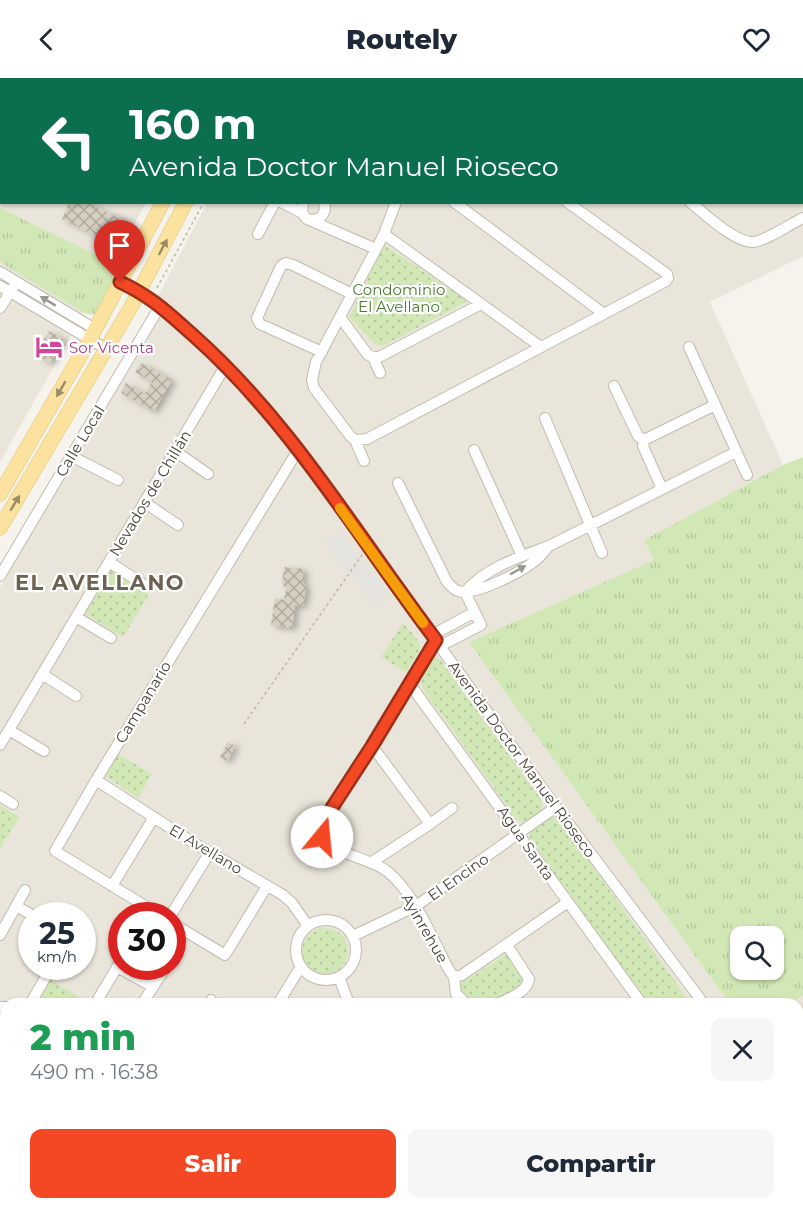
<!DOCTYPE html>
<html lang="es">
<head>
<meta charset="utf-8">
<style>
	:root { --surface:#fff; --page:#f6f6f7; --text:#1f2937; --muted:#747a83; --accent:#f44825 }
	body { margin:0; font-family:Montserrat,sans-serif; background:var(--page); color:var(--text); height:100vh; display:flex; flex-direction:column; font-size:22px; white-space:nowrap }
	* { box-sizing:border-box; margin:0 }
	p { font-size:20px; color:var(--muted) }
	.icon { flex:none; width:33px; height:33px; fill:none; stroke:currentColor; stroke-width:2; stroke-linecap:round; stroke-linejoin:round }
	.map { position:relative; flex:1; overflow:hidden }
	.side { position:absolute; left:0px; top:920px; width:804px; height:212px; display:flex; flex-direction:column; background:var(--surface); border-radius:18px 18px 0 0; box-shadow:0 2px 4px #0004 }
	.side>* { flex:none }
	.banner { position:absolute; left:0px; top:0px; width:804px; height:126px; box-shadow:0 2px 4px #0004; background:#0b6e4f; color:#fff; overflow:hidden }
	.tools { position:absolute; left:730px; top:848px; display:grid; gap:12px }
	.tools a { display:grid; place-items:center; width:54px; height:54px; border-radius:12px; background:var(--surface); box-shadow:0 2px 4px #0004; font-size:30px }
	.speed { position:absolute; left:18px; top:824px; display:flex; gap:12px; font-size:30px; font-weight:700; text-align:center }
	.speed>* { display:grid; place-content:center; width:78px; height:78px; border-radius:50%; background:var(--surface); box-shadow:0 2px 4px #0004; line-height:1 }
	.speed small { font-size:15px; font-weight:400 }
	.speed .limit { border:9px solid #d22; background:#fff; color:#111 }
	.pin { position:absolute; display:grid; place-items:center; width:51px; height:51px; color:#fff; margin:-62px -26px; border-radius:50% 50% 50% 0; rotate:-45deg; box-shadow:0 0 6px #0007 }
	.pin .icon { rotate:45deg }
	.me { position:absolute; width:66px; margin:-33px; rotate:17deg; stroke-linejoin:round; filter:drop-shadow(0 0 4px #0008) }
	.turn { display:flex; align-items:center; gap:21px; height:126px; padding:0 30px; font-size:27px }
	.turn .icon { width:78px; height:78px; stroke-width:2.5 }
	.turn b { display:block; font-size:42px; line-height:51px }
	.round { display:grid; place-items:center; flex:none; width:63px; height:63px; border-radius:12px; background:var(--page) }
	.summary { display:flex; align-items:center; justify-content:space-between; height:102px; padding:0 30px }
	h1 { font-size:36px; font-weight:800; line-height:45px; color:#1e9e55 }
	.action { display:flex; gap:12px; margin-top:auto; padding:12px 30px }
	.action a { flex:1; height:69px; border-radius:12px; background:var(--accent); color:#fff; font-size:24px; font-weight:800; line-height:69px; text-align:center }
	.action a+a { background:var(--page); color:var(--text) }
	header { display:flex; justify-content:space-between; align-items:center; height:78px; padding:0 30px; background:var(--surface); font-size:27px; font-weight:800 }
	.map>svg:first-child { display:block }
</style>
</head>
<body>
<header><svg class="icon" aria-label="back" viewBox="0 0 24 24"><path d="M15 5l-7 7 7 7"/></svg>Routely<svg class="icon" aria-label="heart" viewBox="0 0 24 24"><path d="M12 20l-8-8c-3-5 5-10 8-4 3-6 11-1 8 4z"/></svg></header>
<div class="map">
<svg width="803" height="1130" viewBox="0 0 803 1130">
	<defs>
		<pattern id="grass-tufts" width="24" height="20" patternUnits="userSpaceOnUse" patternTransform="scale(1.5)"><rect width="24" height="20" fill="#d1e8b6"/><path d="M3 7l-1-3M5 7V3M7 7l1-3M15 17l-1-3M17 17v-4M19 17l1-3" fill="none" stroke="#b5c89d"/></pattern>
		<pattern id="park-dots" width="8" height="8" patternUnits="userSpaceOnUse" patternTransform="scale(1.5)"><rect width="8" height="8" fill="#d1e8b6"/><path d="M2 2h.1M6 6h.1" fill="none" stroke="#b5c89d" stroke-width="1.8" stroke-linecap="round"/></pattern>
		<pattern id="building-cross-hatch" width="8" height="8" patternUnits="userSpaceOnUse" patternTransform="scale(1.5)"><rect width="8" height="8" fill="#d7cfc1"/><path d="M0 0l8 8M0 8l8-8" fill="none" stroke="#b0aa9e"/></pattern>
		<filter id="shadow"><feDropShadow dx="4.5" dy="2.5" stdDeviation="3" flood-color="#0004"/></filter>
	</defs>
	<rect width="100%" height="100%" fill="#f5f3ec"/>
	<path fill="#e9e5da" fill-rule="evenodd" d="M0,0H211L2,2V124L146,125L0,384Z
		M271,0H803V178L710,224L783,387L644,462L655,482L469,564L729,925L6,926V1125H798V926L789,925L803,918V1130H0V509L167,228L158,218L207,125L802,124V2L270,1ZM32,837H82V888H32ZM122,837H172V888H122Z"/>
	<path fill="#eee8d6" d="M513,1125H779L781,1130H508Z"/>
	<path fill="url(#grass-tufts)" fill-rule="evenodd" d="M0,130L121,189L94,237L84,235L0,184Z
		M803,379V918L789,925H729L469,564L654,482L644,462L783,387ZM741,858H774V891H741Z"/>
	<path fill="url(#park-dots)" d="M384,167L468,223L383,268L375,266L349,239Z
		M111,493L149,516L123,559L85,536Z
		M403,545C425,569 424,567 406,594L381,579Z
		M431,579L440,581L541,721L542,732L527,744L518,743L423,611L421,600Z
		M118,676L152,696L138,720L107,699L108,694Z
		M0,727L19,739L0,771Z
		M554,738L559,741L684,916L686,920L682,925H647L530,760L529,758L531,753Z
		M302 873a23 23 0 1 1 46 0a23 23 0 1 1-46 0Z
		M505,877L508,878L523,902V906C509,920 477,937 461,917C459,913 458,907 456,903L468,901Z
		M49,901L90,925H89L65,921L39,922L38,920Z"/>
	<path fill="#e4e3e0" d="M339,453L389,516L375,527L325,464Z"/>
	<path fill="url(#building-cross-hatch)" filter="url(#shadow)" d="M69,124H86L131,146L119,169L62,141Z
		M49,253L64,261L50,285L35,276Z
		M141,285L172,302L154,333L121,315L126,305L145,316L152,304L135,294Z
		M284,489L304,491L302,503L306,509L303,528L295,527L292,550L271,547L275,520L284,522L286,511L282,505Z
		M228,664L235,668L227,683L220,679Z
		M803,1006V1061L799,1062L798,1008Z
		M544,1125H663V1130H631V1128L544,1130Z"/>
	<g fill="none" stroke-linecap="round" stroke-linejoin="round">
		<defs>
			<path id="minor" d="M510,0L512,2
				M587,0L588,2
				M660,0V2
				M721,0L722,2
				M789,0V2
				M480,2L485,0
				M802,54L803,56
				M802,64H803
				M281,124L302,135
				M303,124L302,135L307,141L376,171
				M396,124L384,156L316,284L312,302L314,310L351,359L355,362L367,361L666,203L668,200L667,196L567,124
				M454,124L604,236
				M690,124C704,135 735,165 753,164C766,163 790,146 803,140
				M311,142C321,142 327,135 324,124
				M258,156L275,124
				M384,156L541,269
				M0,194L95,251
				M120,204L151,220L226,287L298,372L556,729L704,926
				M0,208L106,271
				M0,230L14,208
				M340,239L368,277L373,279H379L481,226
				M689,269L747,397
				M322,274L260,246L257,240L281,188L286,185L293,187L352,216
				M373,279L380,295
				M614,308L638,358L644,362L715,327
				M545,340L602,475
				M355,362L364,383
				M644,362L643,368L662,411
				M474,372L522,478
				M175,373L208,396
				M71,378L118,402
				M398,405L447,504C450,507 454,512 458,513C474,519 523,493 536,482C541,478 545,472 549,468C520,479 486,489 465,514
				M144,424L178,447
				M549,468L736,374
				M109,484L143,506
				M0,498L160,228
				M76,539L111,560
				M432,557L475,534
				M436,562L372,668L322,745V758C332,776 370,780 387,793C411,813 424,843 438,870C443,880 447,891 454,899L462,897L568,824
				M440,568L481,547L465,514
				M42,596L76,618
				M409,605L642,926
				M9,652L44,673
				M0,667L226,287
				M96,702L192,764L283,817L292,825L308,848
				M0,718L13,726
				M430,746L452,730
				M372,784L430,746L372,668
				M112,808L154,739
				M16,828L32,837
				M160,837L55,773L96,702L298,372
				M171,837L210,774
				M296 872a30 30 0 1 1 60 0a30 30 0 1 1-60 0Z
				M172,845L225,877L267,808
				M0,857L25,812
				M353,858L416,828L556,729
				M117,889L153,909
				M339,899L349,926
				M454,899L456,916L467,926
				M30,926L52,888
				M95,926L122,881
				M142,926L164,892
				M210,926L211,922
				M278,926L301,888
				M497,926C509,920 527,915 529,901L507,867
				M0,929H6
				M798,981L803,978
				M0,995H6
				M0,1034L6,1023
				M0,1067L6,1068
				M0,1118L6,1107
				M798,1122L801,1130
				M135,1125L137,1130
				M216,1125L219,1130
				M773,1125L775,1130
				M71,1130L74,1125
				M327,1130L331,1125
				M377,1130L383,1125
				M483,1130L488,1125
				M725,1130L739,1125"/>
			<path id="major" d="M227,2L228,0
				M248,2L249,0
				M0,416L90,261L163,124
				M0,450L131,229L186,124"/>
		</defs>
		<use href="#minor" stroke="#c1bbae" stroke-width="12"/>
		<use href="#major" stroke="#e1c16e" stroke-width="15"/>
		<path stroke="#c2b7a0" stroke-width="1.5" stroke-dasharray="3 3" stroke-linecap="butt" d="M157,210L204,124
			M244,646L362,477"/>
		<use href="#minor" stroke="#fff" stroke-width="10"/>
		<use href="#major" stroke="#fbe39f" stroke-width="14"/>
	</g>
	<defs><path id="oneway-solid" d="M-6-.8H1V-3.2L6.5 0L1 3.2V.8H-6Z" transform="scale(1.5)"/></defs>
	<g fill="#9a8c67">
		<use href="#oneway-solid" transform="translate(163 169) rotate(-62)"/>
		<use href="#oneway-solid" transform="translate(61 311) rotate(120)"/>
		<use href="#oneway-solid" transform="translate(15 425) rotate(-59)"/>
	</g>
	<g fill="#9b9892">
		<use href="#oneway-solid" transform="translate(48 223) rotate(-149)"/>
		<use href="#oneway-solid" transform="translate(518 492) rotate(-29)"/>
	</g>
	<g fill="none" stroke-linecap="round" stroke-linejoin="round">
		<defs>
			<path id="route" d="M120,204C152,219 168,235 194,258C291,344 358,459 436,562L372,668L322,745V759"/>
		</defs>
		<use href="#route" stroke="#9f2f18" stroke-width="15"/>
		<use href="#route" stroke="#f44825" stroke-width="10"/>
		<path stroke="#f59e0b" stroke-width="10" d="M340,430L423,545"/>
	</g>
	<defs>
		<symbol id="hotel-bare" viewBox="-9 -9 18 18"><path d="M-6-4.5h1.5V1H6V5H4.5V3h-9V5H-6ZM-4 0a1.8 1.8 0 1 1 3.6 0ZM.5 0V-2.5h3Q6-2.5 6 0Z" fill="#d1479c" stroke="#fff" stroke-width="2.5" paint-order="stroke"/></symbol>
	</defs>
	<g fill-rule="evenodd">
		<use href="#hotel-bare" x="30" y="250" width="38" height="38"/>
	</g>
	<g text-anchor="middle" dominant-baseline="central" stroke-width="4.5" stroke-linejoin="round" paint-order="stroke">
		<g font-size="15" fill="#497b2d" stroke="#fff">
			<text x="399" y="211">Condominio<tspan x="399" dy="17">El Avellano</tspan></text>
		</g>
		<g font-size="15" fill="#b23c85" stroke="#fff" text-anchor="start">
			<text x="69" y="269">Sor Vicenta</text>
		</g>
		<g font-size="15" fill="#4a4439" stroke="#fff">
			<text transform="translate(80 363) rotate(-59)">Calle Local</text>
			<text transform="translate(150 415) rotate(-59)">Nevados de Chillán</text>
			<text transform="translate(143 624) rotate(-59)">Campanario</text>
			<text transform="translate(522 681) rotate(54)">Avenida Doctor Manuel Rioseco</text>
			<text transform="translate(526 765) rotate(55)">Agua Santa</text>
			<text transform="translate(206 771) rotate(31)">El Avellano</text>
			<text transform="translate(458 799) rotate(-35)">El Encino</text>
			<text transform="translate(425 850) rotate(60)">Ayinrehue</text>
		</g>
		<g font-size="21" font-weight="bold" letter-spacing="1.5" fill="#6c6251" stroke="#fff">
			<text x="100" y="504">EL AVELLANO</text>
		</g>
	</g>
</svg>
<div class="tools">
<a><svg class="icon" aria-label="search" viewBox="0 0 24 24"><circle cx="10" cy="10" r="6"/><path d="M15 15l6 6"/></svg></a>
</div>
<div class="speed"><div>25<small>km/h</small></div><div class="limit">30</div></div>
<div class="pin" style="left:120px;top:204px;background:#d93025"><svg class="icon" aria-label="arrive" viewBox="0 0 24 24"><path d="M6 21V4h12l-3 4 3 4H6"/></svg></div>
<svg class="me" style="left:322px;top:759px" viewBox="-20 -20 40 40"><circle r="19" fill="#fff"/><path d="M0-13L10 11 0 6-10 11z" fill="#f44825"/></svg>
<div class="banner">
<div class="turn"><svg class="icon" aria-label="left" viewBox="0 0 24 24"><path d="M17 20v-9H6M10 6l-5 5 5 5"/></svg><div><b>160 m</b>Avenida Doctor Manuel Rioseco</div></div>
</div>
<section class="side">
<div class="summary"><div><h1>2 min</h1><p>490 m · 16:38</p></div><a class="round"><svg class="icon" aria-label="close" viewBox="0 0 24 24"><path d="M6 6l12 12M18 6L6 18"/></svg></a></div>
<div class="action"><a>Salir</a><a>Compartir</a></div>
</section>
</div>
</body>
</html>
